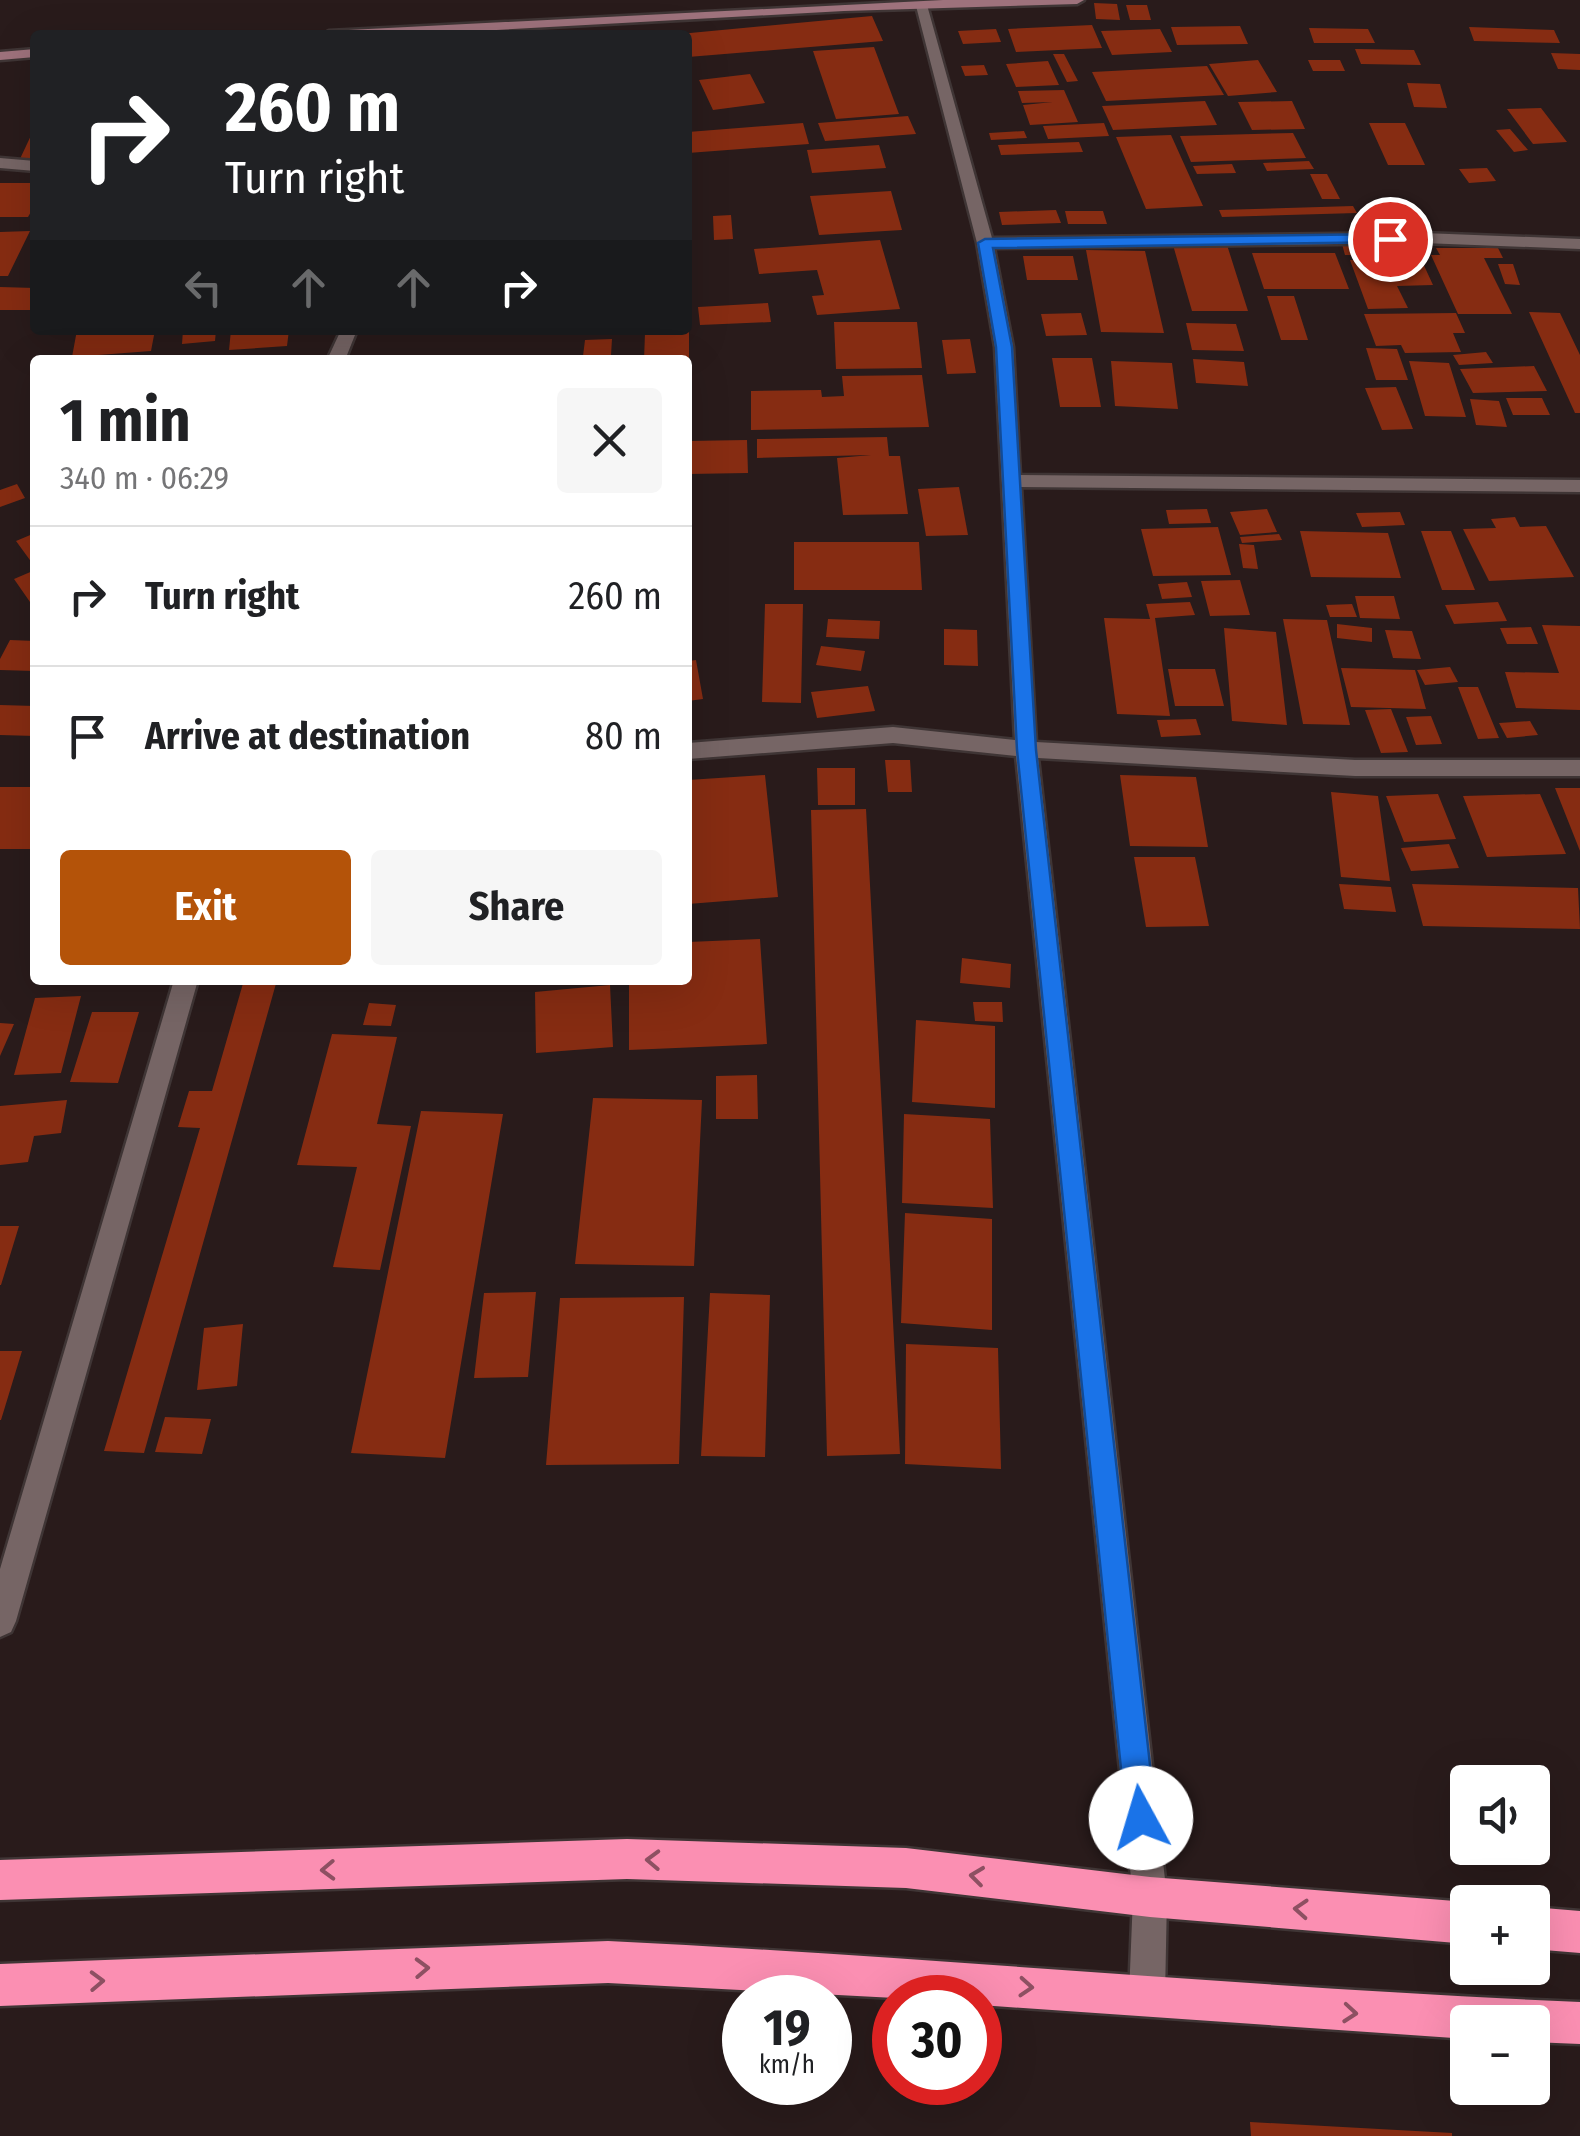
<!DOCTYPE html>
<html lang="en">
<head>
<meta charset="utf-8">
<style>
	:root { --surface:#fff; --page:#f6f6f6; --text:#202124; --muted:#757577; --line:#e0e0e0; --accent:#b45309 }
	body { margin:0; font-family:"Fira Sans Condensed",sans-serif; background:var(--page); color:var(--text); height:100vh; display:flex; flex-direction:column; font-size:38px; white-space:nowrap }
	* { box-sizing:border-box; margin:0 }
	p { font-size:32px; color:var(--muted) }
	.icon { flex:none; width:55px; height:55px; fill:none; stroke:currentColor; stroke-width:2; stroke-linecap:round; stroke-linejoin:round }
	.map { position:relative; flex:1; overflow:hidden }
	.drawer { position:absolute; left:30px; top:355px; width:662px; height:630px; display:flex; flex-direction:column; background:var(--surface); border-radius:10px; box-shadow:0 10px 40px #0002 }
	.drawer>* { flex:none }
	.guide { position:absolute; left:30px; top:30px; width:662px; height:305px; border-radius:10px; box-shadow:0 10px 40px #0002; background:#202124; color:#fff; overflow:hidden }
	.controls { position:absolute; left:1450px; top:1765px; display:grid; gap:20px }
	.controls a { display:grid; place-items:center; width:100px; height:100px; border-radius:10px; background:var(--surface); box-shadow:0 10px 40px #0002; font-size:50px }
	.speed { position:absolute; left:722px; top:1975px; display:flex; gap:20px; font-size:50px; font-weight:700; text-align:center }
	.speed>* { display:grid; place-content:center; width:130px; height:130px; border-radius:50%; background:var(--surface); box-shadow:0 10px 40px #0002; line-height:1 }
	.speed small { font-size:25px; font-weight:400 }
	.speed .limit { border:15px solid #d22; background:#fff; color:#111 }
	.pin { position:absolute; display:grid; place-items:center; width:85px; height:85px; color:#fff; margin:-42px; border:5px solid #fff; border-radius:50%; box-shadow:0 2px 10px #0007 }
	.me { position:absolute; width:110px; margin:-55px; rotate:354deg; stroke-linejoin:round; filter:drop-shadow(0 0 8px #0008) }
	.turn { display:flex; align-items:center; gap:35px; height:210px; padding:0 30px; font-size:45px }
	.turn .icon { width:130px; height:130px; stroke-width:2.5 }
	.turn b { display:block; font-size:70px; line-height:85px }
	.lanes { display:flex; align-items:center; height:95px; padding:0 30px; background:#0003; justify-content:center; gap:50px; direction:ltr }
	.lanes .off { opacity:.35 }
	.round { display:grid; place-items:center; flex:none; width:105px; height:105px; border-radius:10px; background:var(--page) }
	.overview { display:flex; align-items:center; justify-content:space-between; height:170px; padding:0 30px }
	h1 { font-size:60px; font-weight:700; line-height:75px }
	.cta { display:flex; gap:20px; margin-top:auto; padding:20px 30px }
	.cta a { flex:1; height:115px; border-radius:10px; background:var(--accent); color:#fff; font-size:40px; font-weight:700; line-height:115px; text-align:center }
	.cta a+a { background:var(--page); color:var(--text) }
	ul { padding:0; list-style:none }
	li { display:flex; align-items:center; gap:30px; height:140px; padding:0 30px; border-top:2px solid var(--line) }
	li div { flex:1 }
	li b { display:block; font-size:38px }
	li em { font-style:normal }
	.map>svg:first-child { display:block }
</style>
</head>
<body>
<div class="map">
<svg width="1580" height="2136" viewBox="0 0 1580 2136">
	<rect width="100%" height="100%" fill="#291b1b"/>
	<path fill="#862c12" d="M1094,3L1117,4L1120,20L1096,19Z
		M1126,5H1147L1151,20H1130Z
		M872,16L883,41L688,57V35H669Z
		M1092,25L1102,48L1016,52L1008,29Z
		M1240,26L1248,44L1177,45L1171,27Z
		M1469,27L1554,30L1560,43L1474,41Z
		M1309,28L1368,29L1375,43H1314Z
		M996,29L1001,42L963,44L958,31Z
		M1160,29L1172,52L1112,55L1101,31Z
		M874,47L899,114L836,119L813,51Z
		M1355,49L1414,50L1421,65L1361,64Z
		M1551,53L1580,54V70L1558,69Z
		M1053,54H1064L1078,81L1067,82Z
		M1258,60L1277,92L1228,96L1209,64Z
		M1308,60H1340L1345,71H1313Z
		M1048,61L1059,85L1016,87L1006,64Z
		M984,65L988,75L965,76L961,66Z
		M1207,66L1224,95L1106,101L1092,72Z
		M750,74L765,103L713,110L699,80Z
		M1407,83L1440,84L1447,108L1414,107Z
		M1064,90L1078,122L1030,125L1023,105L1053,102L1022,103L1018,91Z
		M1205,101L1217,125L1113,130L1102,106Z
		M1292,101L1305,129L1252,130L1238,102Z
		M1541,108L1567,142L1533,144L1507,109Z
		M908,116L916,134L825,141L818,123Z
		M803,123L809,144L688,153V132Z
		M1104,123L1109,136L1048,139L1043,126Z
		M1369,123H1405L1425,165H1388Z
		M35,127V161H19Z
		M1510,129L1528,150L1514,152L1496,130Z
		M1024,131L1027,138L991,140L989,133Z
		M1293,133L1306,158L1191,162L1180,136Z
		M1171,135L1203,206L1146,209L1116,137Z
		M1079,142L1083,152L1001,155L998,145Z
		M879,145L886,168L812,173L807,150Z
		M1309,161L1314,169L1267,171L1263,163Z
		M1232,164L1236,173L1197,174L1193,166Z
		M1487,168L1496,181L1469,183L1459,169Z
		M1310,174H1327L1340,199H1322Z
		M0,183H35V205L28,217H0Z
		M891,191L902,230L819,235L810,196Z
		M1353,206L1357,213L1222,217L1219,210Z
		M1056,210L1061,223L1002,225L999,212Z
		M1065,211H1103L1107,224H1068Z
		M731,215L733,239L714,240L713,216Z
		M30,231L8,276H0V232Z
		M880,240L900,309L817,315L812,296L824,295L817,270L759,274L754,249Z
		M1342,244L1399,245L1403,256L1345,255Z
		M1173,245H1227L1248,311H1192Z
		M1436,248H1498L1503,258H1484L1512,314H1458L1431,255H1440Z
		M1086,250L1145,251L1164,333L1101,332Z
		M1252,253H1335L1349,289H1264Z
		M1023,256H1073L1078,280H1027Z
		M1421,259L1433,285L1397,286L1408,308L1368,309L1350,260Z
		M1498,264H1513L1520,285L1505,284Z
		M0,287L35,288L32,310H0Z
		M1267,296H1294L1308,340H1281Z
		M768,303L771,322L700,325L698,307Z
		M1529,312L1560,313L1580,355V413H1575Z
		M1081,313L1087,335L1046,336L1041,314Z
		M1456,313L1465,333H1453L1461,352L1405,353L1401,345L1376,346L1364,314Z
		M834,322H917L922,368L836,369Z
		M1186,323L1236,324L1244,351L1192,350Z
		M77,330H155L151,351L72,357Z
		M183,330H216L215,341L182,344Z
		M231,330H289L287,346L229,350Z
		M689,332V360H644L645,333Z
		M612,339L611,355L583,356L585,340Z
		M970,339L976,373L947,374L942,340Z
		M1366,348L1397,349L1408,380H1376Z
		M1486,352L1493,363L1459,365L1453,355Z
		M1052,358H1092L1101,407H1060Z
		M1193,359L1244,362L1248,386L1196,383Z
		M1111,361L1172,363L1178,409L1115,406Z
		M1409,361L1449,363L1466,417L1425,416Z
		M1534,366L1547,391L1473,393L1460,369Z
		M922,375L929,427L751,430V391L821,390L822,397L844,396L842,376Z
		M1396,387L1413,429L1382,430L1365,388Z
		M1506,398H1542L1550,415H1513Z
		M1470,399L1499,401L1507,427L1476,425Z
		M887,437L889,456H900L908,514L843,515L837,458L871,455L757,458V439Z
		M747,440L748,473L688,474V441Z
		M17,484L25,498L0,507V490Z
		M959,487L968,535L926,536L918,489Z
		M1207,509L1211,523L1169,524L1166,510Z
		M1267,509L1277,532L1240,535L1230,512Z
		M1400,512L1405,525L1362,527L1356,513Z
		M1515,517L1520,527L1546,526L1574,577L1489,581L1463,529L1496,528L1491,519Z
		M1218,527L1231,575L1153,576L1141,529Z
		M1300,531L1388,533L1401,578L1311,577Z
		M1421,531H1451L1475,590H1442Z
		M35,533V567L16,541Z
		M1279,534L1282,540L1242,543L1240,537Z
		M794,542H919L922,590H794Z
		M1239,544L1254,545L1258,569L1243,568Z
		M35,570V600L30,602L14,579Z
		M1240,580L1250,615L1210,616L1201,581Z
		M1187,582L1192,597L1162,599L1158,584Z
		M1355,596H1394L1400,619L1360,618Z
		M1190,602L1195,615L1155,618L1170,716L1117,714L1104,618L1150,619L1146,604Z
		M1498,602L1507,621L1454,624L1445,605Z
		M765,604H803L801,703L762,702Z
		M1352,604L1357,617H1330L1326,605Z
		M828,619L880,621L879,639L826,637Z
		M1283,619L1327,620L1350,725L1303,724Z
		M1337,624L1372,628V642L1337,638Z
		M1542,625L1580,626V710L1516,708L1505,672L1559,673Z
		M1531,627L1538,644H1507L1500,628Z
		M1224,628L1276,632L1287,725L1232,721Z
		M944,629L977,630L978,666L944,665Z
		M1385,630L1412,631L1421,659L1393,658Z
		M10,640L35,641V671L0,670V659Z
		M821,646L865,651L861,671L816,665Z
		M696,660L703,699L688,701V661Z
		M1450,667L1458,682L1425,685L1417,670Z
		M1341,668L1415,670L1426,709L1351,707Z
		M1168,669H1215L1224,706H1175Z
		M868,686L875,711L817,718L811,692Z
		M1458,687H1478L1499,738L1478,739Z
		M0,705L35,706V736L0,735Z
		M1391,709L1408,752L1381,753L1365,710Z
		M1431,716L1442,744L1416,745L1406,717Z
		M1196,719L1201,735L1161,737L1157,720Z
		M1530,721L1538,735L1507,738L1499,723Z
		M885,760H910L912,792H888Z
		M817,768H855V805H818Z
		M765,775L778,897L688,904V780Z
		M1120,775L1196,777L1208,847L1130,846Z
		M0,787H35V849H0Z
		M1555,788H1580V851Z
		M1331,792L1378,796L1390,881L1341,877Z
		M1438,794L1456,839L1404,842L1386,796Z
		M1540,794L1566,854L1487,857L1463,796Z
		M866,809L900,1454L827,1456L811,810Z
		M1449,844L1459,868L1411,871L1401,848Z
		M1134,857H1195L1209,926L1146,927Z
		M1339,884L1391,887L1396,912L1344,909Z
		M1412,884L1578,888L1580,929L1423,926Z
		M760,939L767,1044L629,1050V980H688V942Z
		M962,958L1011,964L1010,988L960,983Z
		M244,980H277L144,1453L104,1451L200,1128L178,1127L189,1091H212Z
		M610,985L613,1047L536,1053L535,992Z
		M81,996L61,1073L14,1075L35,998Z
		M973,1002H1002L1003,1022L975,1021Z
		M369,1003L396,1005L391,1026L363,1025Z
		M92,1012H139L118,1083L70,1082Z
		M916,1020L995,1026V1108L912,1102Z
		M0,1023L14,1024L0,1056Z
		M332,1034L397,1037L377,1124L411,1126L380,1270L333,1267L357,1167L297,1165Z
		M757,1075L758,1119H716V1076Z
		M593,1098L702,1100L694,1266L575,1264Z
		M67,1100L61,1133L34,1136L28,1162L0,1165V1106Z
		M421,1111L503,1114L445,1458L351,1453Z
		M904,1114L990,1119L993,1208L902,1203Z
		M905,1213L992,1219V1330L901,1323Z
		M0,1226H19L1,1285H0Z
		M536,1292L528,1377L474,1378L484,1293Z
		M710,1293L770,1295L765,1457L701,1456Z
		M684,1297L679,1464L546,1465L560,1298Z
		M243,1324L237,1386L197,1390L204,1328Z
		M906,1344L998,1348L1001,1469L905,1464Z
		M0,1351H22L1,1420H0Z
		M165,1417L211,1419L202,1454L155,1452Z
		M1250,2122L1452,2133V2136H1251Z"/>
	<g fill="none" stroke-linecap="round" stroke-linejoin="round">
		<defs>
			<path id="street" d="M915,2L927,5L992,238L1423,233L1580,239V249L1423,243L994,248L1013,347L1020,475L1580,480V492L1021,487L1036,742L1355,760H1580V776H1355L1038,758L1167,1897L1165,1995L1159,2007L1147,2013L1135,2007L1129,1995L1133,1897L1016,756L893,743L688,759V743L893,727L1015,740L995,347L977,243Z
				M0,158L35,161V171L0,168Z
				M341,330H357L345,360H327Z
				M174,980H198L16,1621L11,1632L0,1637V1569Z"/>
			<path id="secondary" d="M943,0H1084L1077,4L844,11L405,35H322L329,31Z
				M35,49V57L0,60V52Z"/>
			<path id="highway" d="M627,1839L906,1848L1150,1877L1468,1902V1944L1150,1917L906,1888L627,1879L0,1900V1860Z
				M1532,1907L1580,1911V1953L1532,1949Z
				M608,1941C932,1957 1256,1988 1580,2002V2044L1532,2042V2022H1468V2039L980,2005V1998H895L608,1983L0,2006V1964Z"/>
		</defs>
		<use href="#street" stroke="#3f3535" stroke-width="5"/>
		<use href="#secondary" stroke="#3f3535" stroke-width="5"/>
		<use href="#highway" stroke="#3f3535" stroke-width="5"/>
		<use href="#street" fill="#766565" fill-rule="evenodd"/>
		<use href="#secondary" fill="#9e727c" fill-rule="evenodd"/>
		<use href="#highway" fill="#fb8fb2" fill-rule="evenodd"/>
	</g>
	<defs><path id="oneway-chevron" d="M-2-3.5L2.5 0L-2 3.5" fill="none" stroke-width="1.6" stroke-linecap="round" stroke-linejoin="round" transform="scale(2.5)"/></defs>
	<g stroke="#8d5062">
		<use href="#oneway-chevron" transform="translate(653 1860) rotate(-178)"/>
		<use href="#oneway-chevron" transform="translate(328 1870) rotate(178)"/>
		<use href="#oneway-chevron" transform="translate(977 1876) rotate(-173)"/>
		<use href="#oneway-chevron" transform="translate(1301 1909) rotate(-176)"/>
		<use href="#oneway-chevron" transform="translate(422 1968) rotate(-2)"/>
		<use href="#oneway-chevron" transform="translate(97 1981) rotate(-2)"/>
		<use href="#oneway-chevron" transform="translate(1026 1987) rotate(4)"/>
		<use href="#oneway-chevron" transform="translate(1350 2013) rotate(5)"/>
	</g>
	<path fill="#1a73e8" stroke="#114b97" stroke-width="2.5" d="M1390,234L1397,239L1395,242L993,248L1012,347L1036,750L1156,1818L1152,1829L1141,1833L1131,1829L1126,1818L1017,750L996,347L978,243L985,239Z"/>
</svg>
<div class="controls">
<a><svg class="icon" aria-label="sound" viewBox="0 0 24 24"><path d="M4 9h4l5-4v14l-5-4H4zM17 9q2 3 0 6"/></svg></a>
<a>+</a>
<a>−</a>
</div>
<div class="speed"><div>19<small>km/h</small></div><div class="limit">30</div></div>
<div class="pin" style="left:1390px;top:239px;background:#d93025"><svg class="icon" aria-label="arrive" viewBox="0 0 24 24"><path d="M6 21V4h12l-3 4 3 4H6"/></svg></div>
<svg class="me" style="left:1141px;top:1818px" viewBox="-20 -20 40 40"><circle r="19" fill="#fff"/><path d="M0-13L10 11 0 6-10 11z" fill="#1a73e8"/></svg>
<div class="guide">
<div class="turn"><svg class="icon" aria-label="right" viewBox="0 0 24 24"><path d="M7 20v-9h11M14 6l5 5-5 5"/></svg><div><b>260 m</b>Turn right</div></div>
<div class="lanes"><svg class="icon off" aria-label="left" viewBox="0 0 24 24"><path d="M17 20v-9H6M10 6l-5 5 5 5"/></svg><svg class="icon off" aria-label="ahead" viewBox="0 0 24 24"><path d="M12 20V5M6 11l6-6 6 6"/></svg><svg class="icon off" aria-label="ahead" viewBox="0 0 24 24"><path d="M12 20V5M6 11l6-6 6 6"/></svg><svg class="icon" aria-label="right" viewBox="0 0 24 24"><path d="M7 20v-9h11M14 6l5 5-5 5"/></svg></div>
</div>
<section class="drawer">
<div class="overview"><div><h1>1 min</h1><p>340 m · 06:29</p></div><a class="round"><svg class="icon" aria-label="close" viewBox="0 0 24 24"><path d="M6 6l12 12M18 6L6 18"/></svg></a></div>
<ul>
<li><svg class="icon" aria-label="right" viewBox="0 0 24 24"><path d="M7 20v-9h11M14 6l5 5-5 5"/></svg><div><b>Turn right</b></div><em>260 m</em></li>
<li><svg class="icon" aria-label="arrive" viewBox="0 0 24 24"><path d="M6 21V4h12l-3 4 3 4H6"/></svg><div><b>Arrive at destination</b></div><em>80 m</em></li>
</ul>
<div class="cta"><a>Exit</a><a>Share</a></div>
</section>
</div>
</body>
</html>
